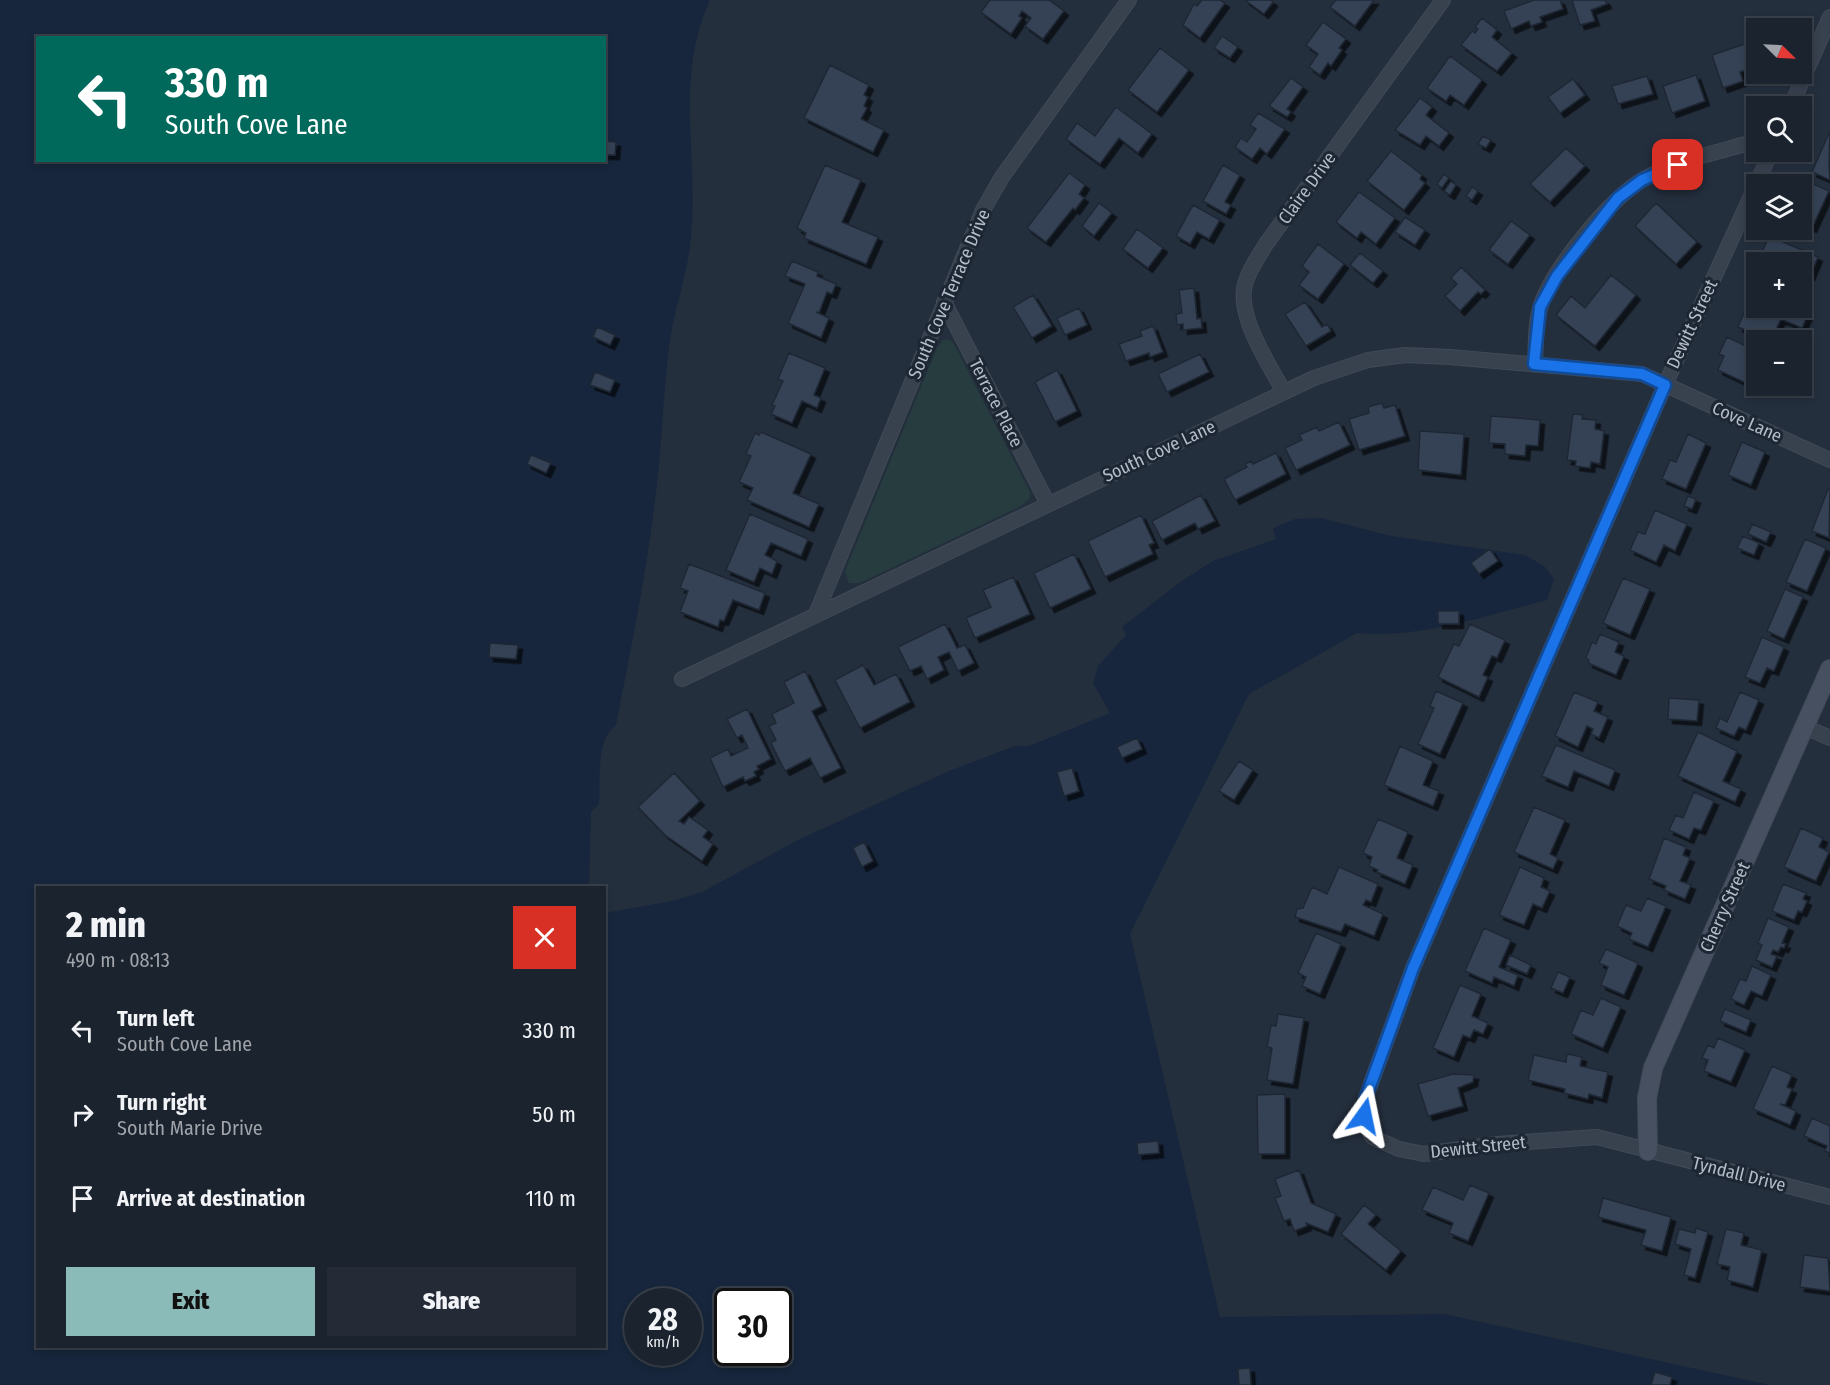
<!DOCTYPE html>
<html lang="en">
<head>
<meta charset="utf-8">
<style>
	:root { --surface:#1b232e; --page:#242b36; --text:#f1f3f6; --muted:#a0a4aa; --line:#39404a; --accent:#8bbbb9 }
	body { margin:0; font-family:"Fira Sans Condensed",sans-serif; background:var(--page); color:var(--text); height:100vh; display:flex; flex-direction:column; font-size:22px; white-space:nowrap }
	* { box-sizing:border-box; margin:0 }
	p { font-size:20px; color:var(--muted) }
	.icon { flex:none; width:33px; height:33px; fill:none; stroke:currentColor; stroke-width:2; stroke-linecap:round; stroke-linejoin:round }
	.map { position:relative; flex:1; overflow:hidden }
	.panel { position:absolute; left:36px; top:886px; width:570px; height:462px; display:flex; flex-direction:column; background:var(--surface); border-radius:0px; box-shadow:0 3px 9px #0003,0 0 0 2px var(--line) }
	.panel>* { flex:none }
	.banner { position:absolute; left:36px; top:36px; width:570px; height:126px; border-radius:0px; box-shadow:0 3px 9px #0003,0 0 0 2px var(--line); background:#00695c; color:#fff; overflow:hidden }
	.needle { width:39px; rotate:114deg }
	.buttons { position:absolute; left:1746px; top:18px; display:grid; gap:12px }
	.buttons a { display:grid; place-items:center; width:66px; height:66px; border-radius:0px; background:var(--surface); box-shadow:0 3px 9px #0003,0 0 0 2px var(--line); font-size:30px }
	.speed { position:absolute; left:624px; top:1288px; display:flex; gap:12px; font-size:30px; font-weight:700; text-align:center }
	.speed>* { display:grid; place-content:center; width:78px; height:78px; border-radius:50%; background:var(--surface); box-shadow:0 3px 9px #0003,0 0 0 2px var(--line); line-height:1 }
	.speed small { font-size:15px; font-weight:400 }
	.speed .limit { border:3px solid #111; border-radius:9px; background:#fff; color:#111 }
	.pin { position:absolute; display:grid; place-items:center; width:51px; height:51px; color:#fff; margin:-26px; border-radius:12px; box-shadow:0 3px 9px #0006 }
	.me { position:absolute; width:66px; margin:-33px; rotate:12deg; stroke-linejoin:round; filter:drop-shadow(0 0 4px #0008) }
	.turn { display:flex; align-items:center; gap:21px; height:126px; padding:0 30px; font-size:27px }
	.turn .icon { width:78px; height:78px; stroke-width:2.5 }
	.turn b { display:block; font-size:42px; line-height:51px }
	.round { display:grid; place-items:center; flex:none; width:63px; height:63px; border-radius:0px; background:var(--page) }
	.overview { display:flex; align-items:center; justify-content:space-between; height:102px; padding:0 30px }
	h1 { font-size:36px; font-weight:800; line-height:45px }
	.action { display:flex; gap:12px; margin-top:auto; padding:12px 30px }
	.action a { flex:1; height:69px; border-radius:0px; background:var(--accent); color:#111; font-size:24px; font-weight:800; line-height:69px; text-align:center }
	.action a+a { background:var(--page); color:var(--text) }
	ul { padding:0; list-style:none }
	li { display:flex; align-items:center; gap:18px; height:84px; padding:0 30px }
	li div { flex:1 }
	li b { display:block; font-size:22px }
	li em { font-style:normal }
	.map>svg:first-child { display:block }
</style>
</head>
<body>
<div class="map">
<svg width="1830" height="1385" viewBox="0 0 1830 1385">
	<defs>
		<filter id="shadow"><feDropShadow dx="4.5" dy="4.5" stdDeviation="0" flood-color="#0009"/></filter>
	</defs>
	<rect width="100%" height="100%" fill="#242f3e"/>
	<path fill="#263c3f" d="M943,340H950L954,344L1030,492L1029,499L1021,506L860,583H849L845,571L937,348Z"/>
	<path fill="#17263c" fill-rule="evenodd" d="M0,0H710C674,80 699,154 691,237C688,275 673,311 669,348C663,396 662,445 656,493C647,571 631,648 616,725C595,740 601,780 599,804L591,812L589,888H38V1347H604L605,913L672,901L702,892L802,838L949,771L1015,746H1029L1110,713L1093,683L1098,666L1126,635L1122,627L1183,580L1213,561L1276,539L1273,528L1295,519L1321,518L1391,536L1525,555L1544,566L1554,579L1547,600C1485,616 1421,639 1357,633L1249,694L1130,934L1220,1317L1444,1314L1770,1385H0ZM38,38H604V160H38ZM638,1302H688V1353H638ZM728,1302H778V1353H728Z"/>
	<path fill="#364354" stroke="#1f2835" stroke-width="1.5" filter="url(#shadow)" d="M990,0H1049L1064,11L1043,39L1025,26L1031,18L1022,11L1019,16L1022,18L1011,34L981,12Z
		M1202,0H1220L1225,3L1200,38L1183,25L1194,4L1197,6Z
		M1245,0H1271L1273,2L1264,14Z
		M1336,0H1374L1355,26L1330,7Z
		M1534,0H1560L1563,9L1540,17L1542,22L1531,26L1529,21L1511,29L1504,11Z
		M1572,0H1605L1607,4L1591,10L1595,21L1580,25Z
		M1482,18L1497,30L1492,37L1512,53L1497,71L1461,45L1472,31L1475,33L1478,29L1475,27Z
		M1323,22L1346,39L1339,48L1342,50L1331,66L1328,63L1320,75L1309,67L1318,54L1306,45Z
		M1222,36L1238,47L1230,58L1214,48Z
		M1745,44L1749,56L1756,53V74H1763L1756,76L1753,68L1740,72L1743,81L1723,88L1712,55Z
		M1160,48L1189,70L1157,112L1128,90Z
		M1450,56L1482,80L1464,105L1450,95L1446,101L1427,88Z
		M830,65L869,85L864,95L868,97L864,106L867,108L861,119L884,130L873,152L804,118Z
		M1696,75L1705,101L1672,113L1663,86Z
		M1647,76L1653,94L1618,104L1612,86Z
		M1291,78L1303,87L1287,109L1291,112L1287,117L1269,106Z
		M1573,79L1585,95L1560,113L1548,97Z
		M1420,98L1432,107L1426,115L1449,133L1439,146L1426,136L1420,145L1395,130Z
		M1116,107L1152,134L1138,153L1119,138L1100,164L1066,139L1077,123L1095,136Z
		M1258,113L1285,129L1267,154L1260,148L1252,159L1235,147L1241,138L1247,142L1256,129L1250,125Z
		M1830,131L1829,166L1830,180L1812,172Z
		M1483,136L1491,140L1486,148L1478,144Z
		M604,141L616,142L615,155H604Z
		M1566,148L1585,166L1550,202L1530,184Z
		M1391,151L1422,175L1420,179L1425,183L1404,210L1367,181Z
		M825,165L861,180L842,222L878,237L866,264L804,238L806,233L797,228Z
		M1223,165L1240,175L1225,202L1231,205L1226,214L1203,201Z
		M1069,173L1085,185L1079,194L1084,198L1075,210L1073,208L1046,242L1027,228Z
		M1444,174L1449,178L1442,188L1437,184Z
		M1800,178L1829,191L1812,228L1802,223V184H1797Z
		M1451,181L1456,185L1450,195L1444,191Z
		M1472,187L1478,191L1472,200L1466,196Z
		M1359,192L1395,218L1376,244L1361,232L1357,238L1336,222Z
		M1099,203L1112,213L1094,236L1082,226Z
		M1656,203L1697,242L1676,264L1635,226Z
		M1193,205L1220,220L1209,239L1197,232L1190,244L1176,236Z
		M1405,217L1425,230L1415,245L1395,232Z
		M1511,221L1530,235L1508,264L1489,250Z
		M1137,229L1163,248L1148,268L1123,249Z
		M1769,236L1818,257L1810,276L1802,272V262H1758Z
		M1318,244L1344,264L1318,299L1299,285L1309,272L1302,266Z
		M1360,253L1383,271L1373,283L1350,265Z
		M792,261L818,272L817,276L836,284L832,294L827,292L819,313L816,312L829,318L821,338L788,323L805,284L785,276Z
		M1461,267L1485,290L1481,294L1478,292L1460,311L1445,296L1457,284L1451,278Z
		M1611,275L1636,295L1595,346L1556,315L1571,296L1585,308Z
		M1756,284V308H1798L1809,312L1802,328L1781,319L1771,340H1769L1738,327Z
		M1194,288L1197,319L1201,318L1202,328L1183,330V324L1177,325L1176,314L1182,313L1179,290Z
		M1033,295L1052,326L1032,338L1013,307Z
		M1305,302L1322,327L1327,324L1331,331L1306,346L1285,314Z
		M1079,308L1087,325L1065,335L1057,318Z
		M1153,326L1163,352L1150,357L1149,353L1126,361L1119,344L1142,336L1140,331Z
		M597,327L615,335L610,345L593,337Z
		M1727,337L1756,351V383L1752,381L1750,385L1718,370L1724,356L1719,354Z
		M789,353L825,368L814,395L821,398L817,408L802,401L792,423L771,414L775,406L772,405L783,381L778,379Z
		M1200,354L1209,372L1167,392L1158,374Z
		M1057,370L1077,411L1055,422L1035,382Z
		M595,372L615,380L610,392L590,385Z
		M1382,403L1384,408L1395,405L1405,436L1359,450L1349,419L1369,413L1368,407Z
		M1573,414L1583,415L1582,419L1596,420L1595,429L1604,431L1600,464L1591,462L1590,468L1575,466L1576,461L1567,460Z
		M1491,416L1540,420L1538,446L1526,445L1525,456L1505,454V444L1489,443Z
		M1339,422L1350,445L1296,470L1285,448L1302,440L1299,435L1317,427L1319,431Z
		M1420,431L1464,434L1461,475L1418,470Z
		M761,432L811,454L793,493L819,504L809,527L747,500L753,488L739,482L751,456L746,454L755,433L759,435Z
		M1688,434L1706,443L1686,489L1662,479L1670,460L1676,462Z
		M1742,442L1765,452L1751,485L1728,475Z
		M1276,453L1286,474L1235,500L1224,479L1247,467L1245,464L1251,461L1253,464Z
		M531,455L551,463L546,473L527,464Z
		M1828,489L1830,490L1829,538L1812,531Z
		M1201,495L1215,521L1198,529L1195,523L1162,540L1152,521Z
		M1688,496L1696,499L1692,509L1684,506Z
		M1655,510L1687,524L1675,551L1664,545L1656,562L1630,550L1638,532L1645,534Z
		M750,514L808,539L801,556L771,543L765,555L777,561L772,574L760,568L754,582L726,570Z
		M1141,515L1154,543L1149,545L1153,554L1105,577L1088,541Z
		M1752,524L1771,532L1766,542L1748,534Z
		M1743,536L1759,543L1754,555L1737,548Z
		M1805,539L1826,548L1807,591L1786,582Z
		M1490,549L1498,561L1479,574L1471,563Z
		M1074,554L1091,589L1050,608L1034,573Z
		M689,564L765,593L759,610L733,600L724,621L720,620L718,627L680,612L688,591L680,588Z
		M1013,577L1030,614L975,638L966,618L991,607L983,590Z
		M1623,578L1650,589L1630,635L1603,623Z
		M1785,589L1803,597L1784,639L1767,631Z
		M1438,611H1459V624H1438Z
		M945,624L957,648L965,645L974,663L958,671L949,652L938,657L944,670L927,679L921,666L910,671L898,647Z
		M1470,624L1505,640L1497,658L1492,656L1483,675L1488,677L1479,697L1438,677L1454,644L1459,646Z
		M1600,634L1619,642L1615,652L1624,656L1616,675L1588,663L1589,660L1586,658L1592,642L1596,644Z
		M1762,637L1784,647L1774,671L1767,668L1760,683L1745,677Z
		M490,643L518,645L516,659L489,657Z
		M863,665L874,685L896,674L910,702L860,728L835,680Z
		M805,671L822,706L812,711L841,768L820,778L810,758L785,771L771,743L776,740L769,726L776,723L772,714L794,703L784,682Z
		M1436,691L1463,703L1440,754L1418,744L1434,708L1430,706Z
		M1574,692L1598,702L1594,711L1608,717L1599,738L1591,734L1593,729L1587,726L1578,747L1555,736Z
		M1740,692L1759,700L1746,730L1739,727L1734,736L1716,728L1720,718L1727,722Z
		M1669,698L1699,700L1697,721L1668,719Z
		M747,709L771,759L757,766L759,769L754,772L756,776L745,781L743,777L723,787L710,758L728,749L731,756L748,748L742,735L737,738L727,719Z
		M1698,732L1737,751L1723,781L1741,789L1735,802L1678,776Z
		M1137,738L1142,749L1122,758L1117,747Z
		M1556,745L1615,770L1609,786L1574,771L1568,787L1542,776Z
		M1400,746L1433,761L1423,785L1439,791L1433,806L1384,785Z
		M1239,761L1253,770L1234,800L1219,791Z
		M1072,768L1079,791L1064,796L1057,772Z
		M674,773L700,801L679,821L684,824L689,817L708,830L703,837L713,844L702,861L665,835L638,807Z
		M1694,792L1714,801L1701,830L1694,828L1689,839L1669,830L1676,815L1683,818Z
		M1534,807L1565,820L1550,854L1558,858L1553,869L1514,852Z
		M1378,819L1408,832L1397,858L1413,865L1405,884L1377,872L1378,870L1369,866L1372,857L1363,853Z
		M1801,828L1823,838L1819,847L1829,852L1816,881L1784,867Z
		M1664,838L1686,847L1683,855L1690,858L1680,881L1691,885L1685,899L1664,890L1666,886L1649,879Z
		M864,842L873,861L862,867L853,848Z
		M1339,867L1378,884L1371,902L1366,900L1363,905L1383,914L1374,936L1345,924L1341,932L1295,917L1297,909L1303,908L1312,887L1327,894Z
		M1520,867L1544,878L1541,887L1550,891L1542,908L1533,904L1524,925L1499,915Z
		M1783,884L1806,893L1803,899L1807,901L1802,912L1798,911L1794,920L1772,911Z
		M1647,898L1666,906L1648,947L1629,939L1632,933L1617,926L1626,905L1641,911Z
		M1768,918L1789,927L1782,943L1786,944L1784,948L1781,947L1778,952L1773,950L1771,954L1777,956L1772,967L1756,960L1762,945L1758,943Z
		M1484,928L1511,940L1499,967L1518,975L1514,986L1494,977L1492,983L1465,971Z
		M1316,933L1341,944L1320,994L1302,986L1306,977L1298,973Z
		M1606,949L1638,963L1624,995L1601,985L1608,967L1599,963Z
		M1510,955L1531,965L1527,974L1506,965Z
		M1752,966L1771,975L1762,996L1751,991L1744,1005L1731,999L1740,979L1746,981Z
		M1558,972L1570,977L1563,993L1551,988Z
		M1460,985L1481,994L1472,1016L1488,1023L1483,1034L1474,1030L1470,1038L1463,1035L1454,1057L1433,1048Z
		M1601,998L1621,1007L1603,1048L1571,1034L1581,1010L1593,1015Z
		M1725,1009L1751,1020L1746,1032L1720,1021Z
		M1278,1014L1304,1018L1293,1084L1267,1080L1272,1048L1267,1047L1271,1025L1276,1026Z
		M1718,1038L1745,1050L1731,1082L1704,1071L1708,1060L1702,1058L1708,1045L1714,1048Z
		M1567,1054L1582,1057L1580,1066L1608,1072L1602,1098L1589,1094L1588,1099L1564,1093L1565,1089L1528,1080L1534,1055L1566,1062Z
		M1772,1066L1792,1075L1787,1087L1792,1089L1785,1105L1780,1104L1796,1111L1790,1125L1753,1109Z
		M1453,1074L1474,1075L1473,1082L1458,1088L1463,1106L1428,1116L1418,1084Z
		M1285,1094V1154H1258L1257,1095Z
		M1812,1118L1830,1126V1153L1825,1151L1827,1146L1804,1136Z
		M1158,1141L1159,1153L1138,1155L1137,1143Z
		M1299,1170L1311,1203L1336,1214L1328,1232L1306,1223L1307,1226L1294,1231L1290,1219L1284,1221L1275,1198L1281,1196L1275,1179Z
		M1470,1185L1489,1193L1468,1241L1449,1233L1453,1223L1422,1210L1433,1187L1463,1200Z
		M1603,1198L1671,1217L1662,1251L1641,1245L1646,1230L1598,1217Z
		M1364,1205L1376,1215L1368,1224L1401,1251L1386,1270L1341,1234Z
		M1696,1228L1708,1232L1695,1278L1684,1275L1691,1249L1675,1244L1679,1229L1695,1233Z
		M1726,1229L1744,1233L1741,1245L1762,1250L1753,1287L1727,1280L1730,1267L1717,1264Z
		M1804,1255L1828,1258L1830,1291L1800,1287Z
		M1250,1368L1251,1385H1239L1238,1369Z
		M1655,1372L1672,1377L1670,1385H1651Z"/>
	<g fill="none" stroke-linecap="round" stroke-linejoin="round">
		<defs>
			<path id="street" d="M1791,106L1830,17
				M1771,152L1665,385L1413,968L1366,1097L1364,1116L1372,1137L1399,1149L1424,1154L1497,1144L1597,1137L1830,1197
				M944,302L1048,504
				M1535,365C1536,345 1535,324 1541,305C1553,269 1610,198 1644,179C1678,160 1719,152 1756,141
				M1284,392C1269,364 1234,313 1246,281C1250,268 1259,256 1266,244L1443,0
				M816,614L983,210L1002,177L1129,0
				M682,679L1314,378L1368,360L1405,355L1450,357L1642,374L1830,460
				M1805,727L1830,738"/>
			<path id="secondary" d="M1648,1151L1647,1098L1653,1068L1830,669"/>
		</defs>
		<use href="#street" stroke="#414a57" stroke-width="16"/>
		<use href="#secondary" stroke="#414a57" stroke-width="20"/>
		<use href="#street" stroke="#38414e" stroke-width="14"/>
		<use href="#secondary" stroke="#465061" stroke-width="18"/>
	</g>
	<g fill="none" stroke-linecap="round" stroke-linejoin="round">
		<defs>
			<path id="route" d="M1364,1116L1366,1097L1413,968L1665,385L1642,374L1534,364L1540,307L1557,276L1618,198L1642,180L1678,165"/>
		</defs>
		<use href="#route" stroke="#114b97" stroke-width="15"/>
		<use href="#route" stroke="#1a73e8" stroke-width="10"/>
	</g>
	<g text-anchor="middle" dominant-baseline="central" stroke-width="6" stroke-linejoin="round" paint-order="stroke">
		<g font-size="18" fill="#b4bcc9" stroke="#1d2633">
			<text transform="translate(1307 188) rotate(-54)">Claire Drive</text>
			<text transform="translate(949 294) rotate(-67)">South Cove Terrace Drive</text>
			<text transform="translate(1692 324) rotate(-65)">Dewitt Street</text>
			<text transform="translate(996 403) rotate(63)">Terrace Place</text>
			<text transform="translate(1747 422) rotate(24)">Cove Lane</text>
			<text transform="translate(1159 451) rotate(-25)">South Cove Lane</text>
			<text transform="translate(1725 907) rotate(-66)">Cherry Street</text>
			<text transform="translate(1478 1147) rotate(-6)">Dewitt Street</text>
			<text transform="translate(1739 1174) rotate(14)">Tyndall Drive</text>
		</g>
	</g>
</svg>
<div class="buttons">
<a><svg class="needle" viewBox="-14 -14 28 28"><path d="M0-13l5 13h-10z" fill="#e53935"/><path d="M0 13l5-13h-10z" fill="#a0a4aa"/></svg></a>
<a><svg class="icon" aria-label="search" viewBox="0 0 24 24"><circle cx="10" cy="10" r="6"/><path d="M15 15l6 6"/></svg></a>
<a><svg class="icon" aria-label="layers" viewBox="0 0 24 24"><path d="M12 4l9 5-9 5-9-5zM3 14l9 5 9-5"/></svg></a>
<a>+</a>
<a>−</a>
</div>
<div class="speed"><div>28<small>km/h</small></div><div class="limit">30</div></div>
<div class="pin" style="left:1678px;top:165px;background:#d93025"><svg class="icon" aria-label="arrive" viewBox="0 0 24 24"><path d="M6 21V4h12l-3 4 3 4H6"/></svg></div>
<svg class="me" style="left:1364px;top:1116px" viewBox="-20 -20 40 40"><path d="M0-17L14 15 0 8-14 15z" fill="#1a73e8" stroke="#fff" stroke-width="4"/></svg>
<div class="banner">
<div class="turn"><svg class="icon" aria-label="left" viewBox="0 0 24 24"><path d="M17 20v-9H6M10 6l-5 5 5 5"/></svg><div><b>330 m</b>South Cove Lane</div></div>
</div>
<section class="panel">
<div class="overview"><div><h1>2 min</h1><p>490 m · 08:13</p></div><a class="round" style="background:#d93025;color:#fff"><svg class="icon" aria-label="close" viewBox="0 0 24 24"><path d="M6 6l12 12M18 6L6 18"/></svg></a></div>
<ul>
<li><svg class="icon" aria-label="left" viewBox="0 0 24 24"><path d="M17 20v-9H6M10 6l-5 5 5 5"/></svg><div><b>Turn left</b><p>South Cove Lane</p></div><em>330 m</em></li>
<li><svg class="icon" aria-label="right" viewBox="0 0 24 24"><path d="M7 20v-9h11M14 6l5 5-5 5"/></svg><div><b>Turn right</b><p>South Marie Drive</p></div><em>50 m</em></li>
<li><svg class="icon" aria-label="arrive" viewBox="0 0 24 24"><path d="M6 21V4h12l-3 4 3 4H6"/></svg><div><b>Arrive at destination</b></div><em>110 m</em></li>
</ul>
<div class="action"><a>Exit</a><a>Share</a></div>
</section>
</div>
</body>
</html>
